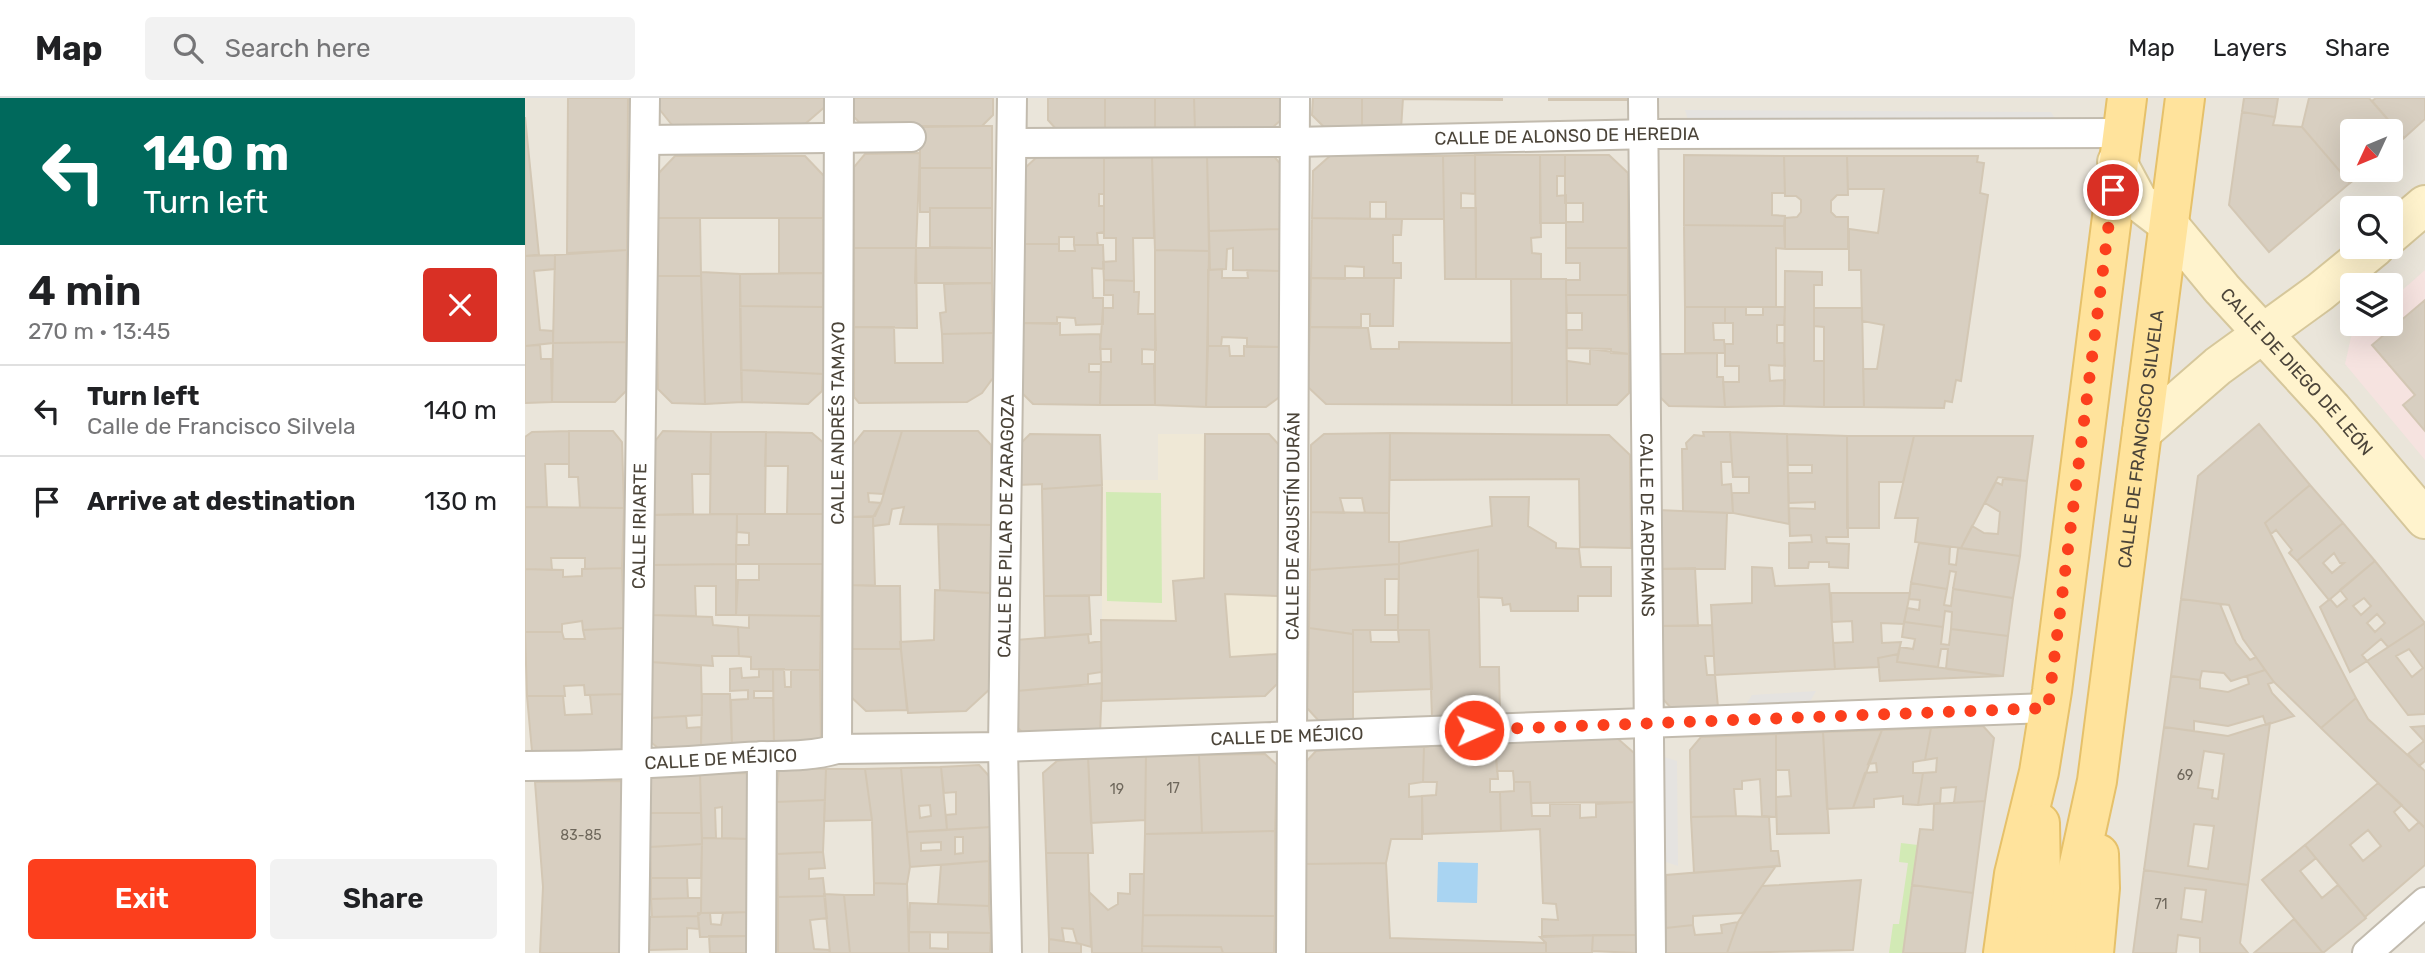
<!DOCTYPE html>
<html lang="en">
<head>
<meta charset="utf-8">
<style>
	:root { --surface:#fff; --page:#f2f2f2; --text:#202124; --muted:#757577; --line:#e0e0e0; --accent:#fc3f1d }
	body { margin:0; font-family:Rubik,sans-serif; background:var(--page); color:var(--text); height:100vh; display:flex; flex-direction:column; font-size:26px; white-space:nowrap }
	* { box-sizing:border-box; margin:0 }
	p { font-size:23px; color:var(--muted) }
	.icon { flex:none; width:38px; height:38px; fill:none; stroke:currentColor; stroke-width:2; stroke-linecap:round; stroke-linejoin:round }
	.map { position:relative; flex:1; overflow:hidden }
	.panel { display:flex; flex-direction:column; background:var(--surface); width:525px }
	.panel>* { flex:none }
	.hud { background:#00695c; color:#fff; overflow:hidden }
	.needle { width:46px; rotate:226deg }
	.buttons { position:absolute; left:1815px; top:21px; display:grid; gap:14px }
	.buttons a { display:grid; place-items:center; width:63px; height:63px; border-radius:7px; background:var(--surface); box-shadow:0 7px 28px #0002; font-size:35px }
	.pin { position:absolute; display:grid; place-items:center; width:60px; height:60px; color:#fff; margin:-30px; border:4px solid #fff; border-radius:50%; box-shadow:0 2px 7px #0007 }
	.me { position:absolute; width:77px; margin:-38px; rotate:88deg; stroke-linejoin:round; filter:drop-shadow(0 0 5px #0008) }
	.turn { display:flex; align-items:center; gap:24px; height:147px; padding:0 28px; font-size:32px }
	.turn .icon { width:91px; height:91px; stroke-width:2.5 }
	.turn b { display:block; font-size:49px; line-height:60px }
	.round { display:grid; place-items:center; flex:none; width:74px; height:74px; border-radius:7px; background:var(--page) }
	.headline { display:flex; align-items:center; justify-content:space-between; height:119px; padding:0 28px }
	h1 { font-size:42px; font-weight:600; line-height:52px }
	.button { display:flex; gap:14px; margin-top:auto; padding:14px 28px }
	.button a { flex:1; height:80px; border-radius:7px; background:var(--accent); color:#fff; font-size:28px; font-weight:600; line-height:80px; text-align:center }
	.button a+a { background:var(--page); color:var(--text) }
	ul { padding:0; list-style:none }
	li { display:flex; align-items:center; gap:21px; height:91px; padding:0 28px; border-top:2px solid var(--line) }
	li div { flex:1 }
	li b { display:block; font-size:26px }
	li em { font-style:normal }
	header { display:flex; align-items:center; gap:42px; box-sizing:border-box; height:98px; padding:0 35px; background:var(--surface); border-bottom:2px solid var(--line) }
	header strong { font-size:33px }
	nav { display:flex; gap:38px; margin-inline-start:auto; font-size:24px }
	.search { width:490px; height:63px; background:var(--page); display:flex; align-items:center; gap:18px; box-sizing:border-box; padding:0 24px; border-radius:7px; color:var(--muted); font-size:26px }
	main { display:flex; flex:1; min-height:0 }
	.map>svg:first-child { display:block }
</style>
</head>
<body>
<header>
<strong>Map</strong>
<div class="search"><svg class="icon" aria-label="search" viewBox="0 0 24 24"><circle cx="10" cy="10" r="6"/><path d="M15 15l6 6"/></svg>Search here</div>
<nav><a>Map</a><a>Layers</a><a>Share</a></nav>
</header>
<main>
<section class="panel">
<div class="hud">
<div class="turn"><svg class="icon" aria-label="left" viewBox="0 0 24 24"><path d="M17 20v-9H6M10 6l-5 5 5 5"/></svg><div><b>140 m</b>Turn left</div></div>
</div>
<div class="headline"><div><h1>4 min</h1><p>270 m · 13:45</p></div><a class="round" style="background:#d93025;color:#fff"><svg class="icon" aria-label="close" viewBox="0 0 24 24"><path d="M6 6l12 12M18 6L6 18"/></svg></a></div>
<ul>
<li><svg class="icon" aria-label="left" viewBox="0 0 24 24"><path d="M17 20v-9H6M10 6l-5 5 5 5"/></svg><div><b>Turn left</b><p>Calle de Francisco Silvela</p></div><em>140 m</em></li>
<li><svg class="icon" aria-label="arrive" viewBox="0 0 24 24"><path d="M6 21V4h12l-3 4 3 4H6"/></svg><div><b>Arrive at destination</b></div><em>130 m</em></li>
</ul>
<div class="button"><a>Exit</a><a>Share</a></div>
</section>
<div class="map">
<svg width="1900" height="855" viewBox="0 0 1900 855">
	<rect width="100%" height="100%" fill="#f6f3ec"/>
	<path fill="#eae5da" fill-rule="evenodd" d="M0,0H1900V855H0ZM1827,33H1866V72H1827ZM1827,110H1866V149H1827ZM1827,187H1866V226H1827Z"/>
	<path fill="#efe8d6" d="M633,336H744L755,348L752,586L740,598L577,603V382H633Z"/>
	<path fill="#f6e3e0" d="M1900,172V362L1820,266L1827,235L1838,226H1866V202Z"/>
	<path fill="#d2eab5" d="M581,394L636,395L637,505L582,503Z
		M1376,745L1393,747L1379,855H1364L1368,826H1374L1383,765L1374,764Z"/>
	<path fill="#e5e3e0" d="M1160,12L1526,14L1535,29H1165Z
		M1291,593L1281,611L1217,613L1227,597Z
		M1133,657L1152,663L1153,768L1135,762Z"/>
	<path fill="#a9d4f2" d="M913,764L953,765L952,805L912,804Z"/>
	<path fill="#d8cfc1" stroke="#d3c7b4" stroke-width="2" fill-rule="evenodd" d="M43,0H103L102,152L42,155Z
		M131,0H302V7L280,26L147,27L131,7Z
		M329,0H468V17L457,28L340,30L329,19Z
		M523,0H580V31H531L523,22Z
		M580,0H630V31H580Z
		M630,0H669L670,32L630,31Z
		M669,0H758V20L746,31L670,32Z
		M788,0H837V30H800L787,17Z
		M837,0H878L876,31L837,30Z
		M977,0V2L878,1V0Z
		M1024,0H1102V2H1024Z
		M1719,0H1753L1750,19L1717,14Z
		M1784,0H1844L1879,40L1866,51V33H1827V72H1841L1825,85L1777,29Z
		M1851,0H1900V21L1879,40L1847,3Z
		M1717,14L1750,19L1748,27L1777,29L1825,85L1744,154L1704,107Z
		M0,19L14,157L0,158Z
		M395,28H467V70H395Z
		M395,55L391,150H329V69L340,56Z
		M682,57H748L757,68V131L684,133Z
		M682,57L684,153L630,152L627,59Z
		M806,57L918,58L919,121H861V104H845V121L787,120L788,73Z
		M950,57H1015L1016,139L1006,140L1007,155L1016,156V181H951Z
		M950,57V96L936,95V110H951V181H920L918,58Z
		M1015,57H1040V78H1032V98L1041,97V125H1015Z
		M1040,57H1084L1103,75V150H1041V124H1058V105H1040Z
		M1159,57L1259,58L1260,95H1247V117L1260,118L1259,128L1159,127Z
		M150,58H280L299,78L298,120H129L130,79Z
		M513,58L579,60V96H574V108H579V134L572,135L573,147H549V139H534V146H498L500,70Z
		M1259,58H1322L1323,97H1312L1306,103V114L1311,119H1323V151H1260V120L1272,119L1276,114V102L1271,98H1260Z
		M1322,58H1453L1452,64L1459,65L1455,95L1463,97L1436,283L1431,282L1427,304L1420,303L1419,310L1339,309L1338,271H1352L1359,227L1337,223L1336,172H1324V131L1353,135L1359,91H1323Z
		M627,59L629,140H608L609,183L579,182L578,164L591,163V140H579V60Z
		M395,70H467V110H405V114H395Z
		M405,110H467V150L405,149Z
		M129,120H175L176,178H131Z
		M254,120H298V175H254Z
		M787,120L877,121L876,137H868V165H876V180H839V169L820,168V181L786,180Z
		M1159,127L1259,128L1260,151L1251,150V209H1160Z
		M757,131V173L708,172V150L702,151L701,171L685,172L684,133Z
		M498,146H534V153H550L549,147H578L579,171L567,170L568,200H578V226L551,227L550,220L532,219V226L497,225Z
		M329,150H391L392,230L329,229Z
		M391,150H467V185H390Z
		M1041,150H1103V197H1041V182H1055V165H1041Z
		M102,152L101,244L28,245L30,157Z
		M630,152L684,153L681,309L630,307Z
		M30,157V171L9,173L15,232L28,233V245L0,248V158Z
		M697,171V180H723L722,172L757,173L756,249H722V240L697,239L696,248H683V172Z
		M1260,173L1297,174V187H1289V263H1299V309L1259,308Z
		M176,174L215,176L217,304L180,306Z
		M298,175V209L215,208V176Z
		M131,178H176L180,306L147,305L133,291Z
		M786,180H869L868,228H845V216H836V229H785Z
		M986,181H1041L1042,307H987Z
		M579,182L609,183V194H614L613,216H630L631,252L617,251V266H629L630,307H575L576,264H586V251H575L578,210H588V197H579Z
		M467,185L468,235L417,236L415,215L421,214L419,186Z
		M1041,197H1103L1104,256L1086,255V251L1042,250V232H1057V215H1042Z
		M1900,202V333L1878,307L1890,297L1847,247Z
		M215,208L298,209V276L216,272Z
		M1160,209H1200V225H1188L1189,242H1199L1200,255H1160Z
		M1200,209H1221V217H1238V209H1260L1259,227H1252V245H1259L1260,268L1244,267L1245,283L1260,282L1259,308L1200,309L1198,284H1214V268H1200V246H1208V225H1200Z
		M1289,210H1337L1339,309H1299V229L1289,228Z
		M497,225H535V237L575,236L576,266H564V274H576L575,307L508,306L496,294Z
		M329,229H369L370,265H418L417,236L468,235V280L457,295L442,304L334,305L329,299Z
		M785,229L843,230L846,251H874V244L987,245V307L801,306L783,289Z
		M101,244V293L90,304H27L28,245Z
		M15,247L16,261H26L27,304L0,305V248Z
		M683,248H704L705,258H719V248L756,249V298L741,309H681Z
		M1065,251L1104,256V295L1092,307H1042V263L1065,266Z
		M1192,255V279H1198L1200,309L1144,308L1131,295V256Z
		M216,272L298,276L297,293L283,306L217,304Z
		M1734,326L1785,387L1740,425L1831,600L1796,630L1749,584L1718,541L1704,507L1656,501L1673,378Z
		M44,333H88L97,344L99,410H55L53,379H44Z
		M44,333V366H20L22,409H0V339L7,334Z
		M138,333L186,334L185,376H167L168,416L127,417V347Z
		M339,333H377L358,396L343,395L344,404L356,405L350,418L325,419L326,349Z
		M377,333H453L466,347L467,427L375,426L379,409L367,411L364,426L348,428V419L356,405Z
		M186,334H241L240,416H185Z
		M241,334L287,335L300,346L298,416H262L263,368H240Z
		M1178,334H1205L1207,364H1196L1197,387L1206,386L1208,415L1158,413L1157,351H1162L1161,345L1169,337L1179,338Z
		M1205,334L1262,336L1264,426L1208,415L1207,395H1224V379H1208Z
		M865,335L864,415H840L837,400H815L819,415L786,414V347L799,336Z
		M865,335L1084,337L1105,357L1106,450L1055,449L1054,381L865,382Z
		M505,336L575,337L577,387L517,391V386L493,387L494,347Z
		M680,336H744L755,348L753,498L700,496L705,559L752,556V586L740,598L577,603L576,522L651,523L648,483L679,480Z
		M1262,336L1322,338L1323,439H1301L1302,445L1324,446L1323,470L1304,469V464H1284L1283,470H1264V445L1287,444L1286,437L1265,438L1264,410L1290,411V404L1264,405L1263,375H1287V367H1263Z
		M1322,338H1389L1378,384H1354V430H1322Z
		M1389,338H1508L1502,383L1473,379L1436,450L1390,444L1393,420H1370Z
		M1478,381L1502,383L1495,458L1436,450L1447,428L1459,435L1473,436L1475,414L1460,405L1471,384L1477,387Z
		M577,387L576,497L519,498L517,391Z
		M1785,387L1818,425L1772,463L1764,455L1767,452L1751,432L1746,436L1740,425Z
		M965,399H1004L1003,428L1031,445V450L1054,451L1056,469H1086V498H1053V513H986L985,506L978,507L977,500L953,499V452L874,466V444L967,428Z
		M0,409L99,410L97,470L60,471V460H26L27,472L0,471Z
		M1133,412L1202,415L1200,471H1133Z
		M786,414L864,415V444H874V466L785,472Z
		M212,416H298V466H211V447H224V435L212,434Z
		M212,416L211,466L127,467V417Z
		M325,419H348L350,488L324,487Z
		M1818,425L1850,463L1804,502L1772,463ZM1809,455L1815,465H1819L1807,475L1798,465Z
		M413,426L467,427L465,495L415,492Z
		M1394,445L1425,449L1424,466L1431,467L1433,450L1495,458L1488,500L1428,491L1431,474L1425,473L1422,491L1386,485Z
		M953,452L955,569H974L975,618L907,620L904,532H873L874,466Z
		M1850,463L1900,525L1863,549L1856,541L1837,557L1842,563L1825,574L1795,509L1805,501L1812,509L1822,501L1815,492ZM1839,500L1846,508L1836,517L1828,508ZM1852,516L1860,525L1850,534L1842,525Z
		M211,466V517H191V488H170L171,518L126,517L127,467Z
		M234,466H298L296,518L211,517L213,482H234Z
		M874,466V481H860V517H873V532H828V536L784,530L785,472Z
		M1227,469L1247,470L1250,488L1304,486L1310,571L1190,577L1186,507L1227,505Z
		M97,470L99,530L58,532L57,523L37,526V534H0V471L38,472V479L57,478V471Z
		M1170,470L1173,528H1134L1133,471Z
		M1386,485L1422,491L1419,507L1426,508L1428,491L1488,500L1483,538L1426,531L1427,514L1420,513L1418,529L1379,524L1382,510L1394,512L1395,502L1384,501Z
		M324,487L375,488L376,551H324Z
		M410,492L465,495L467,589L441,613L383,615L375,544L409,542Z
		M1306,495H1385L1379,526L1356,525L1357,545L1376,544L1373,556L1353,560L1354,569L1310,571L1308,545L1328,544L1327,523L1307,524Z
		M519,498H564L566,536L520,540Z
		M1656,501L1695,506L1711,545L1725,562L1731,559L1740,572L1706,583L1699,575L1677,573L1675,582L1646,578Z
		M126,517L187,519L188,527L213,529L214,558H187L188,568L126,564Z
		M224,517L296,518L295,572L226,571V559L214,558L213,529L224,530Z
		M1379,524L1418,529L1416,546L1424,547L1426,531L1483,538L1478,578L1421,571L1423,551H1416L1413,569L1372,564L1375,549L1388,551L1390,541L1377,539Z
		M1900,525V616L1883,617L1842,563ZM1884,551L1898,570L1887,579L1871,558Z
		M1187,527L1189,558H1180L1182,577H1190L1193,609L1148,612L1136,599L1134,528Z
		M99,530L98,596L60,597L59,587L39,588L40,598H2L0,534H37L39,541H60L58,532Z
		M784,530L828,536V622H793L782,610Z
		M828,532H845L846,544H874L873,532H904L907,591L828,594Z
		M563,536L564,545L576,543L577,574L563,576V587L490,593V542Z
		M324,551H376L382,612L341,613L324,597Z
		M1373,556L1372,564L1478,578L1355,583L1353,560Z
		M126,564L176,568L177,617L124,620Z
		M216,570L217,580L234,579V571H248V593H229V600H248L249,648L207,649L206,602L223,601V592L205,593V571Z
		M248,571H259L260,589H266V572H295L296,647L249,648Z
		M1740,572L1749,584L1743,586L1747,595L1769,618L1741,627L1738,618L1703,628L1669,623V633L1639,629L1646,578L1675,582V590L1703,594L1724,586L1722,578Z
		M577,585L575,636L502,639L490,627V593Z
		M98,596L99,650L94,654L10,656L7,653L2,598H38L40,617L67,616L65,597Z
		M177,596H205L207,649L176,651Z
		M1831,600L1843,621L1900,673V730L1796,630Z
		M161,618L162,630L176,629V651L137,653L123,642L124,620Z
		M1745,625L1723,787L1619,772L1639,629L1703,638ZM1679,653L1699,656L1693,701L1687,700L1688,692L1673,690ZM1669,726L1689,728L1683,771L1663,768Z
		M1458,628L1469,640L1460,703L1429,705L1431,689L1416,690L1415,705L1393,707L1398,675L1411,674L1412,660L1400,662L1406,630Z
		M1900,628V663L1894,668L1883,656L1899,643L1886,629Z
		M1406,630L1400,662L1388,664V675H1398L1393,707L1378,706V698L1349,701V709L1328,710L1340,675L1352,674L1351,665L1343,666L1357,632Z
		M1357,632L1328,710L1302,711L1298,634Z
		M1298,634L1304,735L1252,736L1251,699L1266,698L1264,672H1251V636Z
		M1251,636V719L1237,718L1235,681L1217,683V691H1209L1211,718L1166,719L1165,652L1176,639Z
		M1092,640L1109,655V704L1006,705L1005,684H989L988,673H972L970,645Z
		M936,645H970L973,681H965V694H975L976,733L898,736L897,698L911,697L912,684H898L899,649Z
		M835,649H899L898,684L884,686V699L897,698V741H866L861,765L779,766V666L791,653Z
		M740,656L752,667L750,733L677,735L674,657Z
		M674,657L677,735L620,736L621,658Z
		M621,658L620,722L566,725L563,659Z
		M563,659L568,755H521L518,675L532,663Z
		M454,667L465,679V729L422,732L421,717L431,716V694L419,695L416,669Z
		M416,669L422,732L382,734L376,670ZM405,707L406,718L395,720L394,708Z
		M254,670L301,671L300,702L251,704Z
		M376,670L385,769L382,786L349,785L347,722L340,671Z
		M301,671H340L347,722L299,723Z
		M224,675L226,741L197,740V709L190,710L191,740H177L175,676Z
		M175,676L176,715H125L123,679Z
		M99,683L97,855H15L18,789L10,684Z
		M989,684H1005L1007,718H1025V706H1055V720L1071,719V706L1109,704L1111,837L1017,838V821L1033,822L1031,806L1018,805L1015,731L976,733L975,694L989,693Z
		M1853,685L1877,707L1869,714L1884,733L1894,724L1900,730V767L1840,819L1780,747ZM1843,732L1856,748L1838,763L1825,747Z
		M300,702L298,754L252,756L251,704Z
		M1460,703L1448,795L1387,787L1395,731L1408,732L1409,706Z
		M125,715H176L177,746L125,749Z
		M1211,718L1244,719L1246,753H1253L1255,768L1169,775L1166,719Z
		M465,729L464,763L385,769L382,734ZM430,739H438V755L430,756ZM416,744V752L396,753V745Z
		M750,733V818L618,817L620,736Z
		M177,740L226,741L225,814L176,815Z
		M177,746L176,780H126L125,749Z
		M1780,747L1791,760L1775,773L1797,800L1813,787L1841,820L1798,855L1737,782Z
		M298,754L300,770L284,771V781L298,780L300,798L253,799L252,756Z
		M521,755H563L566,849L552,845L548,831L537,830L539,843L524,841Z
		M464,763V808L413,806L416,767Z
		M861,765L865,840L1021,845V855H779V766Z
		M1251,768L1218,815L1168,818V827L1141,830V777Z
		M1619,772L1723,787L1715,845L1723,855H1675V840L1653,837L1651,855H1608ZM1660,790L1681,792L1677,824L1656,821Z
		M605,776H619L617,855H567L564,794L583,812L593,806V795L605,796Z
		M126,780H162L163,800L126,801Z
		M1336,782L1328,852L1202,855L1213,824L1237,788Z
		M349,785L382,786L384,855H325L319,797H349Z
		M1387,787L1448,795L1440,855H1378Z
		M299,796L319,797L325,855H305Z
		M300,798L302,820L285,822L289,851L304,852L305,855H253V799Z
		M163,800H176V815L173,818L127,819L126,801Z
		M385,805L464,808L466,835L384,834Z
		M225,814V838L175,839L173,815H185L186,826L196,827L198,815Z
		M618,817L750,818L749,855H698L696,849L617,848Z
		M173,818L174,831L162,830V851L124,852L125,819Z
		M1769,821L1798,855H1729Z
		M1213,824L1202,855H1141V830L1168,827L1170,837L1197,835L1196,827Z
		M384,834H405V850L423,851V834L466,835L465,855H384Z
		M1068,837H1111V855L1067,853Z
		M1068,837L1067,855H1021V845L1015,839Z
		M184,838H225L224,855H185Z
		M524,841L556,846V855H524Z
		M617,848L696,849L698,855H617Z"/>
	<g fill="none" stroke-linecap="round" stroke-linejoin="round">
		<defs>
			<g id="street">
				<path id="s1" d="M1118,0L1126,855"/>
				<path d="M120,42L386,39"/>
				<path id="s2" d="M487,45L769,44L1128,36L1596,35"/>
				<path id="s3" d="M312,651L314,0"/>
				<path id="s4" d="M0,668C74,668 147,665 221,659C252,657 281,660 312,651L478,649L1523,610"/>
				<path id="s5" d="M109,855L120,0"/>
				<path d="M236,855L237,658"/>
				<path id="s6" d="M482,855L478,649L487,0"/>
				<path id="s7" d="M766,855L770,0"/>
				<path d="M1842,855L1900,804"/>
			</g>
			<g id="secondary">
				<path id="s8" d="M1592,64L1613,103L1643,126L1697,191L1807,311L1900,421"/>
				<path d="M1866,136L1900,107"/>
				<path d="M1617,334L1693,268L1795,194L1850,149"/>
			</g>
			<g id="primary">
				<path d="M1478,855L1489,776L1514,674L1527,593L1602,0"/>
				<path d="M1507,855L1516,779L1515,725"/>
				<path id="s9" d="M1539,855L1548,793L1572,683L1660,0"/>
				<path d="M1569,855L1575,790L1574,756"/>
			</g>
		</defs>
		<use href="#street" stroke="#c2bbae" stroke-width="32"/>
		<use href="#secondary" stroke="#d6c79b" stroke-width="42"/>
		<use href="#primary" stroke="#e6c16a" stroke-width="42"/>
		<use href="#street" stroke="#fff" stroke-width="28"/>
		<use href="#secondary" stroke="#fff3cd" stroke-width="38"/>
		<use href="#primary" stroke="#ffe39c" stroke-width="38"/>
	</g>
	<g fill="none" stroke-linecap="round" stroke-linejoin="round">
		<path stroke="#fc3f1d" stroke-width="12" stroke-dasharray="0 21.6" d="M949,632L1523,610L1588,92"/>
	</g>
	<g text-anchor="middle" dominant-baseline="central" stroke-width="7" stroke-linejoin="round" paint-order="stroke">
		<g font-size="14" fill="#6e675b">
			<text x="1660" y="677">69</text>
			<text x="648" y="690">17</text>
			<text x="592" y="691">19</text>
			<text x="56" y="737">83-85</text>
			<text x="1636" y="806">71</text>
		</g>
		<g font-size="18" fill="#4b4439" stroke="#fff">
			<text stroke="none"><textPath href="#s2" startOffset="555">CALLE DE ALONSO DE HEREDIA</textPath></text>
			<text stroke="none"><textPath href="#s8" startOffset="278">CALLE DE DIEGO DE LEÓN</textPath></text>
			<text stroke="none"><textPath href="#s3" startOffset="326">CALLE ANDRÉS TAMAYO</textPath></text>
			<text stroke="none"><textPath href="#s9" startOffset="520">CALLE DE FRANCISCO SILVELA</textPath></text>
			<text stroke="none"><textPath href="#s7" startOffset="427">CALLE DE AGUSTÍN DURÁN</textPath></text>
			<text stroke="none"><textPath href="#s1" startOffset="427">CALLE DE ARDEMANS</textPath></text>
			<text stroke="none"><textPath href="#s5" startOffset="427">CALLE IRIARTE</textPath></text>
			<text stroke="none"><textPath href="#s6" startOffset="427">CALLE DE PILAR DE ZARAGOZA</textPath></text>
			<text stroke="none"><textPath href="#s4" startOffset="763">CALLE DE MÉJICO</textPath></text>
			<text stroke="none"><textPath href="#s4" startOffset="196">CALLE DE MÉJICO</textPath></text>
		</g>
	</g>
</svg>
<div class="buttons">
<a><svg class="needle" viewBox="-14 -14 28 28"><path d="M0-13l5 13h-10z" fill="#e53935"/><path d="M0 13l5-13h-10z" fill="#757577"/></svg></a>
<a><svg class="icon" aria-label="search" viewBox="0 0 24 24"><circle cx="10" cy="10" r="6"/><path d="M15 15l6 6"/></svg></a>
<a><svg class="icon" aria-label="layers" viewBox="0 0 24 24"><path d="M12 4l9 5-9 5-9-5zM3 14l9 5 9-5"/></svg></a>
</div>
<div class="pin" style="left:1588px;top:92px;background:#d93025"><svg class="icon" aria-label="arrive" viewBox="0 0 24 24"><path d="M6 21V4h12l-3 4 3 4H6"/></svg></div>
<svg class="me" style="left:949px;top:632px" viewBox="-20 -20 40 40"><circle r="17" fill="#fc3f1d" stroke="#fff" stroke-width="3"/><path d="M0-11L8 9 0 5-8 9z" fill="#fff"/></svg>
</div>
</main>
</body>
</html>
